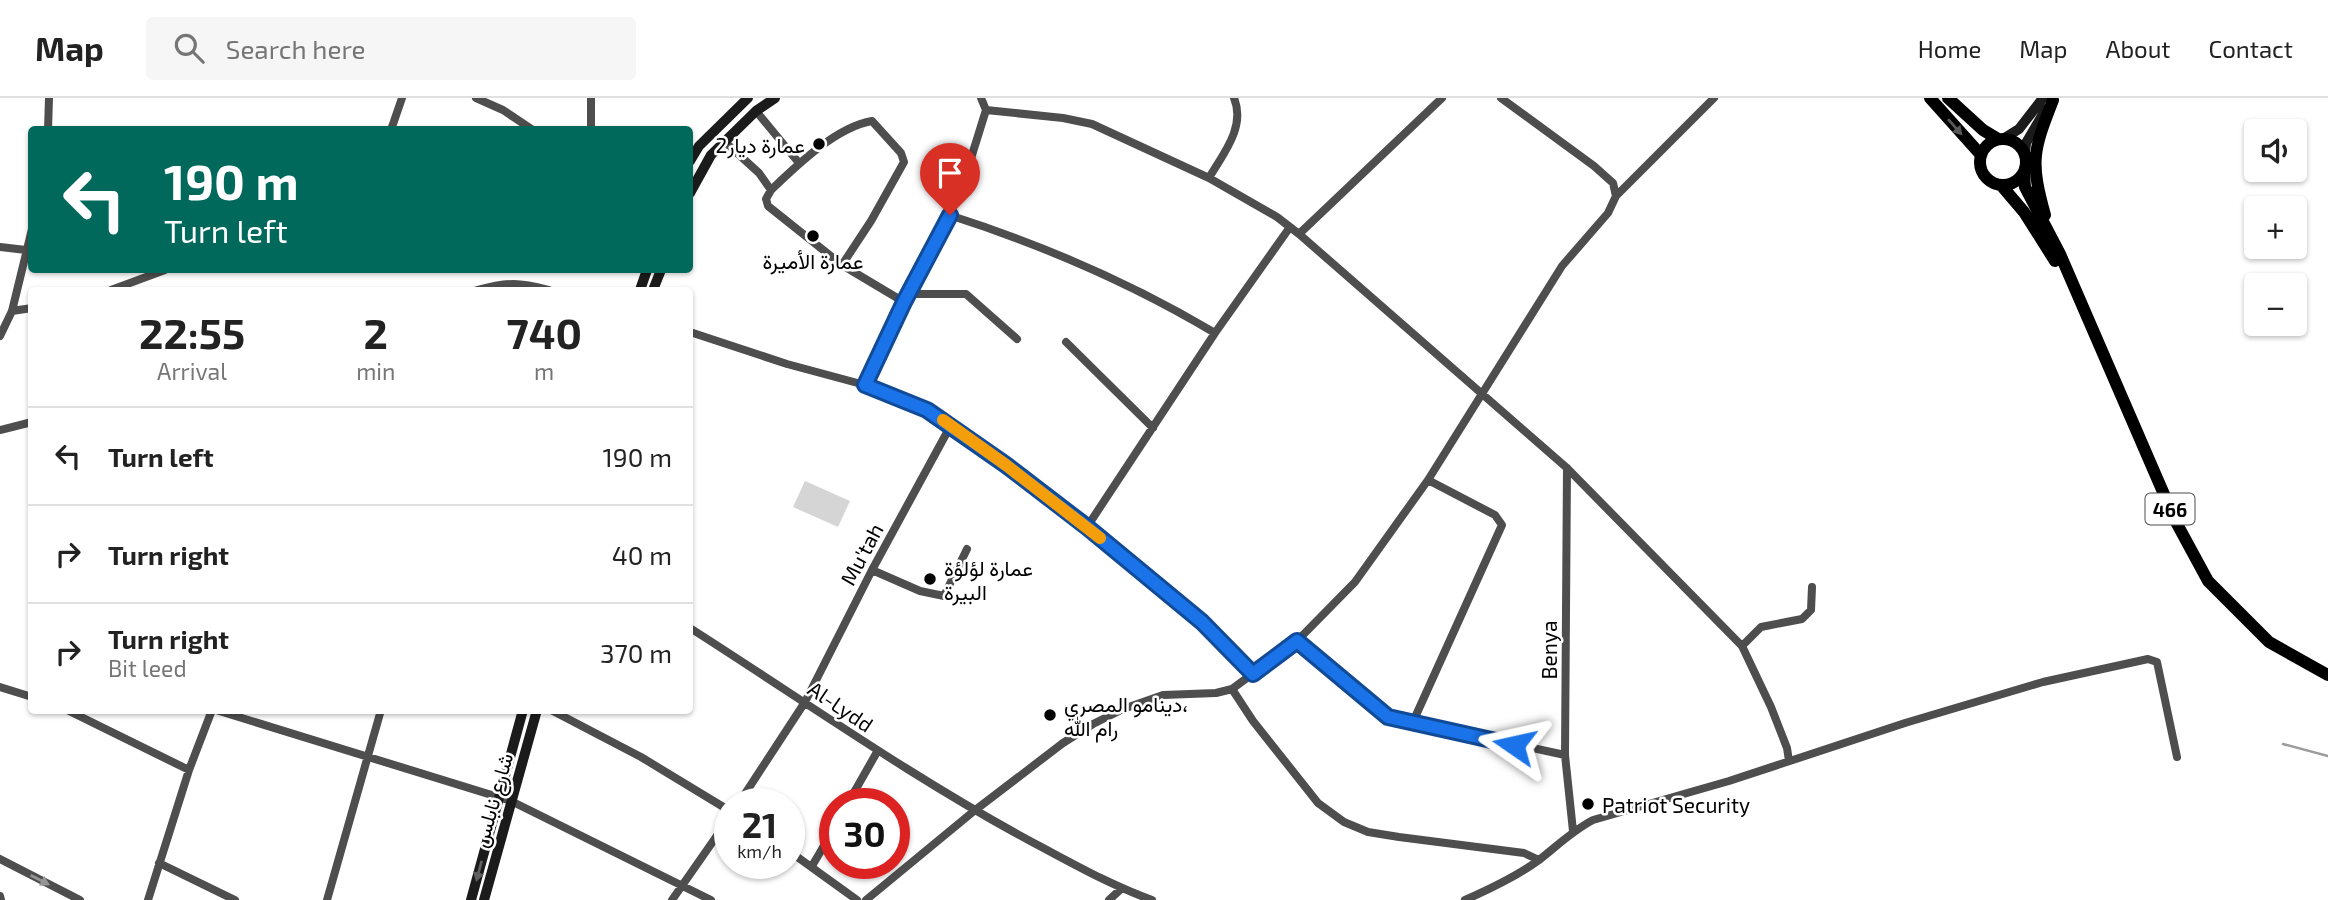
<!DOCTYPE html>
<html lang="en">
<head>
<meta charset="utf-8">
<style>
	:root { --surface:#fff; --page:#f6f6f6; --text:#222; --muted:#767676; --line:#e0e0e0 }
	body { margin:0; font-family:"Exo 2",Vazirmatn,sans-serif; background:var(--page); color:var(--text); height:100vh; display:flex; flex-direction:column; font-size:26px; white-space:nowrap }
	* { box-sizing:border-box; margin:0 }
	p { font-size:23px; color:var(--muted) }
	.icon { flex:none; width:38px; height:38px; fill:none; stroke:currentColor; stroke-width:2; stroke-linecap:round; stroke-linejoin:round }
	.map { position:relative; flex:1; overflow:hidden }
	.sheet { position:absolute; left:28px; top:189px; width:665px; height:427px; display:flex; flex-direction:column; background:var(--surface); border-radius:7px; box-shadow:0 2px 5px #0004 }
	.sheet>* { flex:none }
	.guide { position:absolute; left:28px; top:28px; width:665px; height:147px; border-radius:7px; box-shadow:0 2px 5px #0004; background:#00695c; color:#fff; overflow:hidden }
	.controls { position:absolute; left:2244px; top:21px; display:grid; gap:14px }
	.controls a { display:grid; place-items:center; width:63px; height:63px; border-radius:7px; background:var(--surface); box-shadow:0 2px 5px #0004; font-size:35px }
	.speed { position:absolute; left:714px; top:690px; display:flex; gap:14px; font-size:35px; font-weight:700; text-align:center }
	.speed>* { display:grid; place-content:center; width:91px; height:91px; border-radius:50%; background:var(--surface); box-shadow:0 2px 5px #0004; line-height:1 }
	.speed small { font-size:18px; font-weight:400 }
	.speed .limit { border:10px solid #d22; background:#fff; color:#111 }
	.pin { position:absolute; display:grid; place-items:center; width:60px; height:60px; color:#fff; margin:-72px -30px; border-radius:50% 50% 50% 0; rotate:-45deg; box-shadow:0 0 7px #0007 }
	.pin .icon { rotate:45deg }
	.me { position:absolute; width:77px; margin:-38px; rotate:281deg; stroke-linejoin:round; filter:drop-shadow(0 0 5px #0008) }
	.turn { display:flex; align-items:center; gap:24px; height:147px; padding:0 21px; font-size:32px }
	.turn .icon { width:91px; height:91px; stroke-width:2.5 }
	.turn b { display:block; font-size:49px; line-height:60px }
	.eta { display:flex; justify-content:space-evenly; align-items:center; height:119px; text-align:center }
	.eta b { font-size:42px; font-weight:700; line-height:49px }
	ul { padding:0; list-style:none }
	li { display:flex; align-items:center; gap:21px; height:98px; padding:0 21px; border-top:2px solid var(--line) }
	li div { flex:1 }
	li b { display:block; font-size:26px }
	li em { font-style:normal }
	header { display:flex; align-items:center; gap:42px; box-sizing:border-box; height:98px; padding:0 35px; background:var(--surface); border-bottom:2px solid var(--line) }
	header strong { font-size:33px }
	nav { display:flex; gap:38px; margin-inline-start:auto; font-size:24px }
	.search { width:490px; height:63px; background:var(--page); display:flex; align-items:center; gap:18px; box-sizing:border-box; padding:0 24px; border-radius:7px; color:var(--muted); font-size:26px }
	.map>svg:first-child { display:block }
</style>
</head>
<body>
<header>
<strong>Map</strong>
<div class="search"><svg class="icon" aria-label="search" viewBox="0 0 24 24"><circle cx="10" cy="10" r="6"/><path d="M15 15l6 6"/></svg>Search here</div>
<nav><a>Home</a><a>Map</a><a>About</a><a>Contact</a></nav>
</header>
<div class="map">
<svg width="2328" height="802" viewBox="0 0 2328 802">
	<rect width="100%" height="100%" fill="#fff"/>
	<path fill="#d5d5d5" d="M805,383L850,403L838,429L793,409Z"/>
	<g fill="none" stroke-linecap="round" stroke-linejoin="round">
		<path stroke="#9c9c9c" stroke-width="2.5" d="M2283,646L2328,658"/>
		<path stroke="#4e4e4e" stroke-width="8" d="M476,0L503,12L533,32
			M591,0V32
			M986,12L1063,20L1092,26L1209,80L1277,119L1299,136L1567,370L1742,548L1771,609L1787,650L1789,663
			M756,13L799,65
			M48,32L49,0
			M391,32L402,0
			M725,44L759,75L771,92L766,101L768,108L842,167
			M1209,80C1223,56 1246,29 1234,0
			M771,92C796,68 836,29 872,23L901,55L904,64L871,123L842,167L904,204
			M1616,98L1714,0
			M949,117C1043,147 1131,185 1215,235
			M1299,136L1442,0
			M0,149L26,152
			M111,192L165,172
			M477,192C508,184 519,184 549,192
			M908,196H966L1017,241
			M12,213L32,210
			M690,234L787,266L865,287L927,312L1006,367L1087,429L1202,524L1253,577
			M0,238L12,213L32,131
			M1066,244L1153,330
			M865,287L904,204L949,117L963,86L986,12L981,0
			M0,332L32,324
			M1567,370L1565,657L1573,733
			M1087,429L1215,235L1290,129
			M872,472L920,493L944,498L967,451
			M690,530C803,602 913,680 1032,744C1072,765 1110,787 1152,802
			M1297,543L1388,619L1565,657
			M1742,548L1761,529L1802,521L1811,512L1812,489
			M0,589L32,599
			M1232,591L1253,623L1318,705L1344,724L1368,734L1399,739L1524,755L1539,762
			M67,612L189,672L212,612
			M216,612L511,703L711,802
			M551,612L641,659L730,713
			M1412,626L1502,427L1495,417L1428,382
			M739,705L805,604L872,472L951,327
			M848,705L877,654
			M789,753L857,802
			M0,761L80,802
			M159,765L235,802
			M812,768L835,729
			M0,798L1,802
			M148,802L189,672
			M327,802L381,612
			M672,802L730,719
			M866,802L974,713L1063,645L1093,626L1123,611L1163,597L1216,595L1232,591L1297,543L1355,484L1428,382L1562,168L1608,115L1616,98L1613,85L1594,68L1501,0
			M1109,802L1121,791
			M1465,802C1490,791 1516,779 1539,762C1557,748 1572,733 1593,722L1729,683L1905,625L2043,584L2148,561L2157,564L2177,659"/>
		<path stroke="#1b1b1b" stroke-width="10" d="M2003,41L2019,31L2043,0
			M2025,55L2026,45L2046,11
			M690,63L699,48L748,0
			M690,95L711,57L756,13L775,0
			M640,192L647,172
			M653,192L661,172
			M471,802L523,612
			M484,802L537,612"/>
		<path stroke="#000" stroke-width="12" d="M1930,0L1981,57
			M1948,0L1983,32L1998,41
			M1980 64a23 23 0 1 1 46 0a23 23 0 1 1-46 0Z
			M2024,76L2025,89L2060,156L2176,424L2208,483L2269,544L2328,577
			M2001,87L2024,114L2055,163
			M2045,117C2030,63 2033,53 2053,2"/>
	</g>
	<defs><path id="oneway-solid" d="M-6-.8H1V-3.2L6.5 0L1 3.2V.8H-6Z" transform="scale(1.75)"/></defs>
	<use fill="#595959" href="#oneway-solid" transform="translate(1955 29) rotate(49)"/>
	<use fill="#5f5f5f" href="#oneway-solid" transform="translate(479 773) rotate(105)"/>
	<use fill="#959595" href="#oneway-solid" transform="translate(40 782) rotate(27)"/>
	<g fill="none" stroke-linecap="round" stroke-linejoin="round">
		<defs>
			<path id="route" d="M950,117L904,204L865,287L927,312L1006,367L1087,429L1202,524L1253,576L1297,543L1388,619L1514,647"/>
		</defs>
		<use href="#route" stroke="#114b97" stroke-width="18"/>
		<use href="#route" stroke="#1a73e8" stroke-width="12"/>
		<path stroke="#f59e0b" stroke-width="12" d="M943,322L1006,367L1100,440"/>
	</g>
	<g fill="#000" stroke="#fff" stroke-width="2.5">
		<circle cx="819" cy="46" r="7"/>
		<circle cx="813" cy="138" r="7"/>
		<circle cx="930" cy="481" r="7"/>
		<circle cx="1050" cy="617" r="7"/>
		<circle cx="1588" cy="706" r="7"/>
	</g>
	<g text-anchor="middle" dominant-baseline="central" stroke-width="5" stroke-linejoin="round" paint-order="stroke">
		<rect fill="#fff" stroke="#4c4c4c" stroke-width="2" x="2145.5" y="395.5" width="49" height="31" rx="5"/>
		<g font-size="19" font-weight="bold" fill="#000">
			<text x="2170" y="411">466</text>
		</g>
		<g font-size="21" fill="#000" stroke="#fff" text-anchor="start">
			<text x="805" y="46" text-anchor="end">عمارة ديار2</text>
			<text x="813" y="162" text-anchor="middle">عمارة الأميرة</text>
			<text x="944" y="469">عمارة لؤلؤة<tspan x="944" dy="24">البيرة</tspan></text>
			<text x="1064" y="605">دينامو المصري،<tspan x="1064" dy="24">رام الله</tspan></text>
			<text x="1602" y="706">Patriot Security</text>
		</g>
		<g font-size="21" fill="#000" stroke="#fff">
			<text transform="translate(861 456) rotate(-62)">Mu'tah</text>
			<text transform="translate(1548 552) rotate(-90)">Benya</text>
			<text transform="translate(841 608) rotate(34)">Al-Lydd</text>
			<text transform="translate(492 702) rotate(-74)">شارع نابلس</text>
		</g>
	</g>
</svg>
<div class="controls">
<a><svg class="icon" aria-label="sound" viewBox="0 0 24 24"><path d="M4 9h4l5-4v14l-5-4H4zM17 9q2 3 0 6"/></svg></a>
<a>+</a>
<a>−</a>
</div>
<div class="speed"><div>21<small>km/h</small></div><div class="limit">30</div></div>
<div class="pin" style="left:950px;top:117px;background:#d93025"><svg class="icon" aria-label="arrive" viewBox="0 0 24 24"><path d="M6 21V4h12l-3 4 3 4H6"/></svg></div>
<svg class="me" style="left:1514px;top:647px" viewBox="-20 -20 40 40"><path d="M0-17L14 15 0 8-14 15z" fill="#1a73e8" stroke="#fff" stroke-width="4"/></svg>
<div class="guide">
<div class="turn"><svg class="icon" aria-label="left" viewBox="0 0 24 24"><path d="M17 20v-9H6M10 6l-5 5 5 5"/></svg><div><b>190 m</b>Turn left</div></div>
</div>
<section class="sheet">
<div class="eta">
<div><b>22:55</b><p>Arrival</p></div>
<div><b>2</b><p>min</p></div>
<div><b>740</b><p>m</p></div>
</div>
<ul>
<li><svg class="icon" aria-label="left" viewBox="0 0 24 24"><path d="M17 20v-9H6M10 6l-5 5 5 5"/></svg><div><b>Turn left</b></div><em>190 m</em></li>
<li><svg class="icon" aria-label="right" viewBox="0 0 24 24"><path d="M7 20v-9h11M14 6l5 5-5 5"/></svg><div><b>Turn right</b></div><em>40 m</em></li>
<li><svg class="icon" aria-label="right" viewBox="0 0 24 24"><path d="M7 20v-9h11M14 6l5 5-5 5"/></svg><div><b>Turn right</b><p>Bit leed</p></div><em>370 m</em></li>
</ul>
</section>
</div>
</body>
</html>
